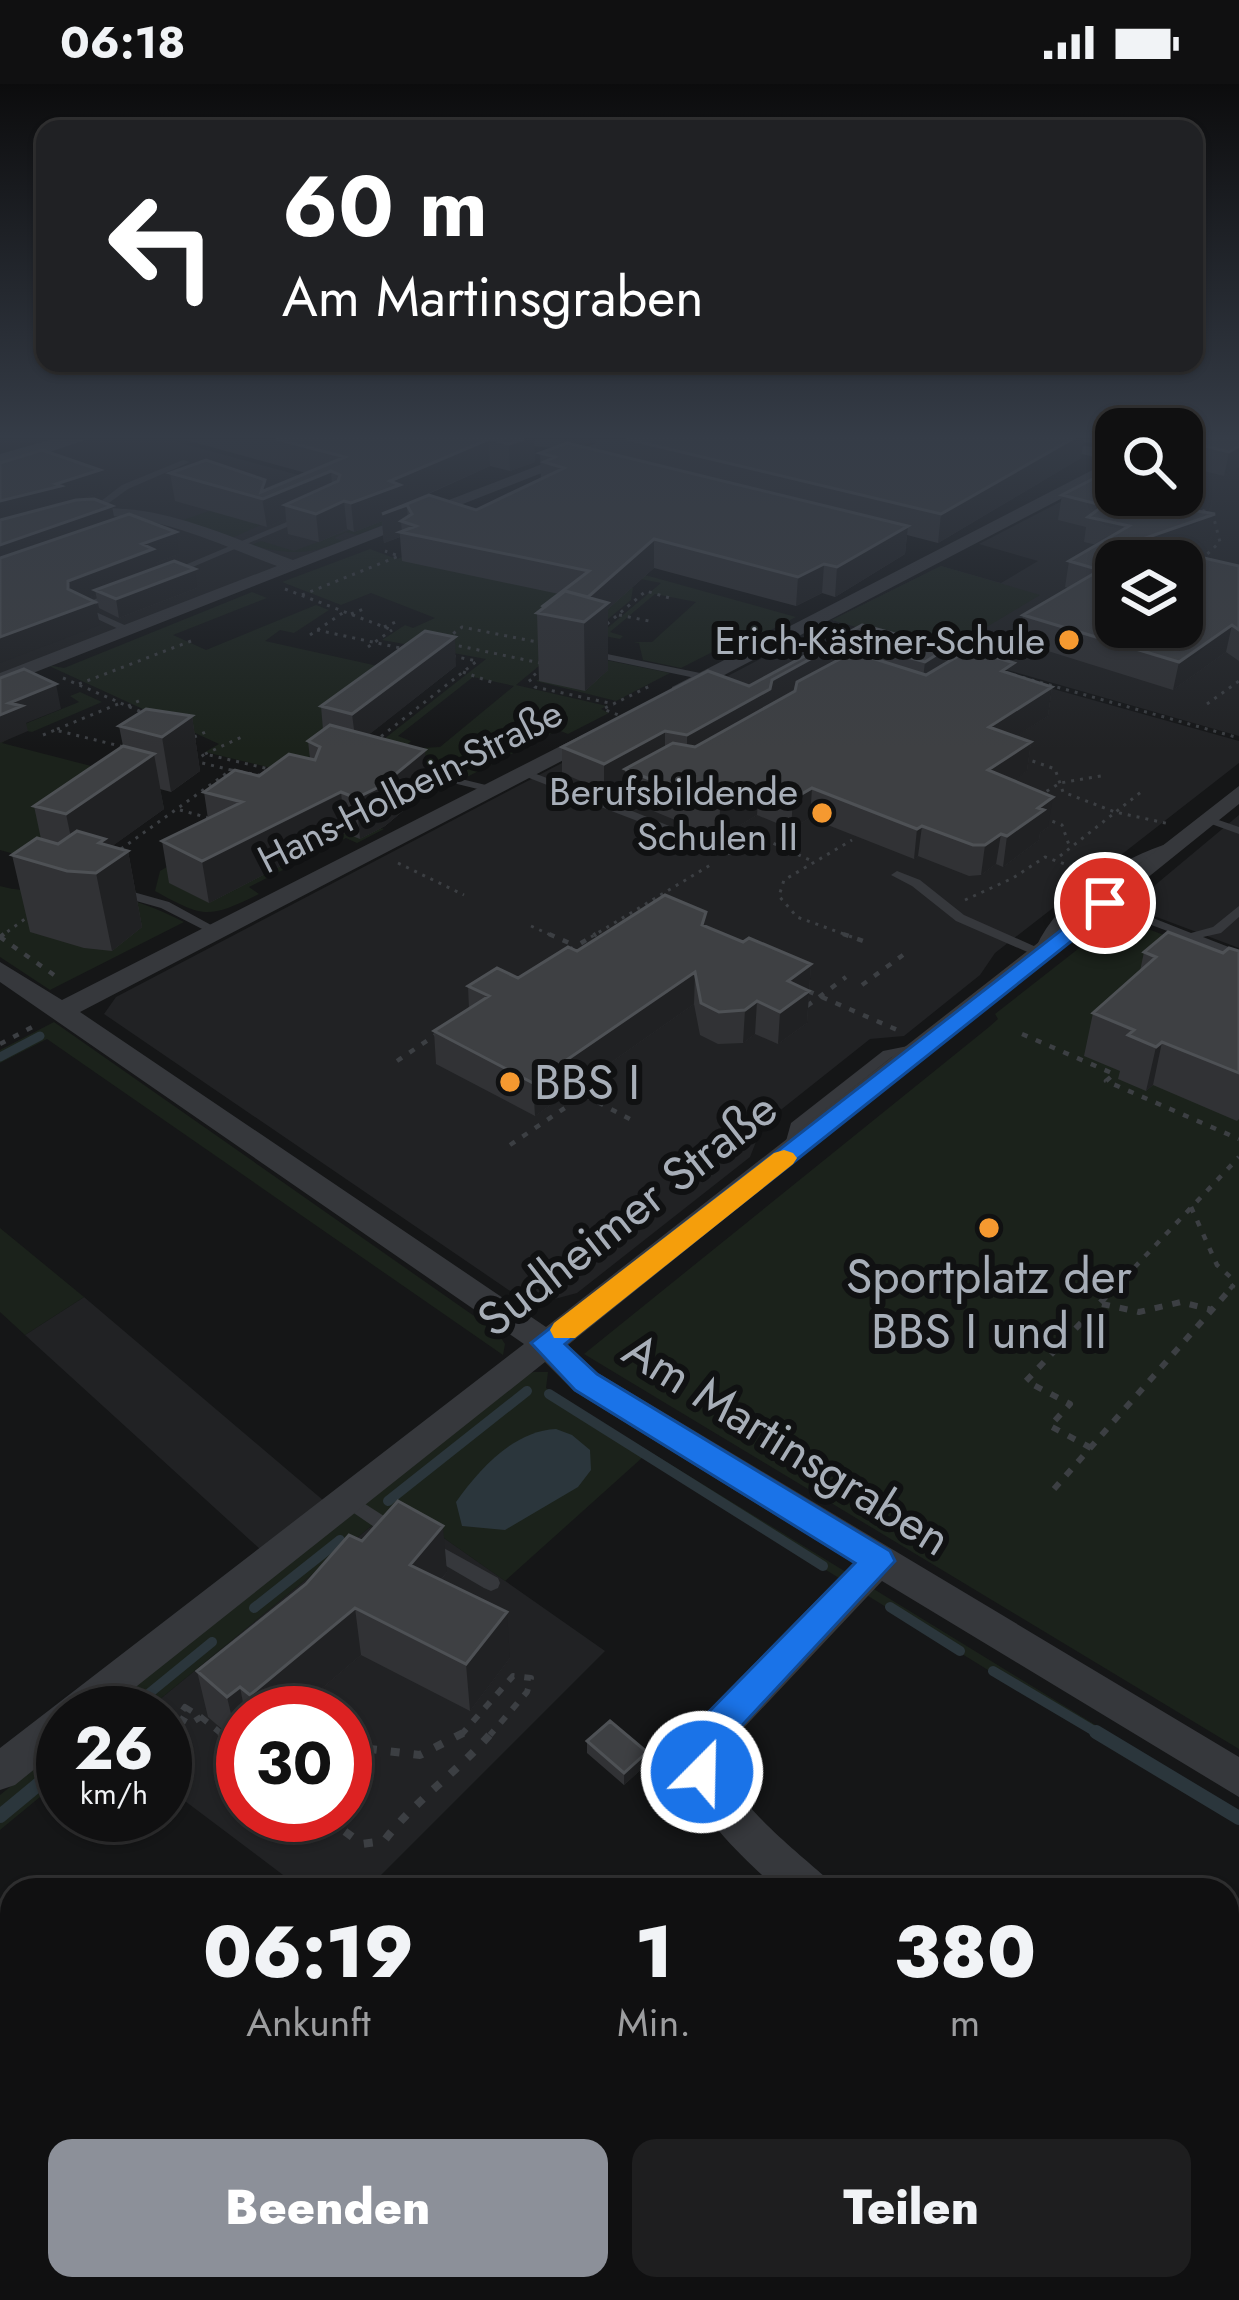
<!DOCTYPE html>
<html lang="de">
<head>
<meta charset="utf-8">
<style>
	:root { --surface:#101011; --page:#1e1e1f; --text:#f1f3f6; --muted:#9c9d9f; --line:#303031; --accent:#8c9099 }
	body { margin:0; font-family:Jost,sans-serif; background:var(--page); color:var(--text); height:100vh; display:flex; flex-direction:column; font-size:45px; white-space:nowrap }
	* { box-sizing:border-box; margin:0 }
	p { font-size:39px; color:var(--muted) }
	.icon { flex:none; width:66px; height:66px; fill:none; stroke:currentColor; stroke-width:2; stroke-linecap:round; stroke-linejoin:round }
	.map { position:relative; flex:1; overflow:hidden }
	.details { position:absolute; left:0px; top:1794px; width:1239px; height:423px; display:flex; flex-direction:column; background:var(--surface); border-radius:36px 36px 0 0; box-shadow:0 3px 9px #0004,0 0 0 3px var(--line) }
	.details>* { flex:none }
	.top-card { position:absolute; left:36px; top:36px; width:1167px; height:252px; border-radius:24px; box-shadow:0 3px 9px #0004,0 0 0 3px var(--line); background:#202124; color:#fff; overflow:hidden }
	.controls { position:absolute; left:1095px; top:324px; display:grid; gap:24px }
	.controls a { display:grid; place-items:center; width:108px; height:108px; border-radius:24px; background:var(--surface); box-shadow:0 3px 9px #0004,0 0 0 3px var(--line); font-size:60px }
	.speed { position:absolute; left:36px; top:1602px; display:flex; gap:24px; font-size:60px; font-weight:700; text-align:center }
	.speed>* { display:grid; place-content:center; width:156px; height:156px; border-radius:50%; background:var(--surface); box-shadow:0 3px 9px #0004,0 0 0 3px var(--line); line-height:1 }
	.speed small { font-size:30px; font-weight:400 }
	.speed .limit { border:18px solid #d22; background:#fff; color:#111 }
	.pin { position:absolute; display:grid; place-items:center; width:102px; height:102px; color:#fff; margin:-51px; border:6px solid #fff; border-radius:50%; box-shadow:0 3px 12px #0007 }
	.me { position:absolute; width:132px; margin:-66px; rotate:23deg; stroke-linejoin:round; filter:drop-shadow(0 0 9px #0008) }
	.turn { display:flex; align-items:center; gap:42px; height:252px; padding:0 48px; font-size:54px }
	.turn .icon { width:156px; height:156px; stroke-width:2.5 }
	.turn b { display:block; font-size:84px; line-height:102px }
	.eta { display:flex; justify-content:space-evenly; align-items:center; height:204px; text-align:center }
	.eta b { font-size:72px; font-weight:800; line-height:84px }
	.cta { display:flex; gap:24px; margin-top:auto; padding:24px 48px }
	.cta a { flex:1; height:138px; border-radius:24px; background:var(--accent); color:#fff; font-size:48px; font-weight:800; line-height:138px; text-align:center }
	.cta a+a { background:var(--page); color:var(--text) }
	.status { display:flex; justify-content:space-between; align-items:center; height:84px; padding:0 60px; background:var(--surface); direction:ltr }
	.status svg { height:33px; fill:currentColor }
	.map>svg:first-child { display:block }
</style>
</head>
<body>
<div class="status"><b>06:18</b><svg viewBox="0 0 49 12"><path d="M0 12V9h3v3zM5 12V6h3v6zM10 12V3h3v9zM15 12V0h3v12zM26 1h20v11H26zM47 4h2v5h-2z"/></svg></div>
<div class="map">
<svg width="1239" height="2216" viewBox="0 0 1239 2216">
	<rect width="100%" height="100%" fill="#151617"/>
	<path fill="#212224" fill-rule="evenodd" d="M0,355H185L177,358L424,425V429L0,593Z
		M1182,374L1239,386V652L832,536L941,482L1001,499L1038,477L979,460L1116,389V411H1182ZM1116,477H1182V543H1116Z
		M825,541L1239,657V679L995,869L980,891L904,952L870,955L763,1040L750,1073L577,1209L547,1217L516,1211L104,930L116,913Z
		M1239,731V864L1146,829L1142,812Z
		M84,1213L324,1417L261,1466L25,1251Z
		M397,1421L605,1567L366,1806H303L165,1702V1629H143ZM243,1629H345V1731H243Z"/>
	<path fill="#1b221b" d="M302,394L424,425L357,451L346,448L334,454L343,457C310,471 286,471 252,461L261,457L294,467L374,437L278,433L232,454L178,438Z
		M370,465L397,475L407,471L602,479L796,533L763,550L754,547L681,584L643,576L639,559L633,558H652L696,518L655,510L610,548L623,552L620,555L599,551L661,499L605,488L596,496L633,504L631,516L560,575L545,577L516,601L607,622L601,625L609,629L568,650L558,646L465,694L422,683L423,664L440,663L514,602L473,593L398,652L411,657L407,661L384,655L486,575L382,556L405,541L413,544L435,534L371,509L341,521L282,498Z
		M941,482L1040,511L945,568L832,536Z
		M252,508L267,514L173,551L206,566L316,521L329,526L294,549L280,546L265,557L387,584L317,667L288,688L205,668L219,660L47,581L64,584Z
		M581,571L670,589L616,617L536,597Z
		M80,608L102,618L32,648L22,646L2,659L126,691L46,779L0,766V650L79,618L70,612Z
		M278,718L384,745L357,759L346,754L249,803L259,810C208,835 204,834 155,807L160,787Z
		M0,802C35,812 69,803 104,810C131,814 159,825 184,838L50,906L0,873Z
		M1115,836L1130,838L1239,880V1665L584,1270L989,943L998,935L995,930Z
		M54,938L497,1248L505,1260L503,1271L47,955L0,979V966Z
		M0,1144L84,1213L25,1251L0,1228Z
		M534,1288H548L546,1304L1239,1729V1741L643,1373L505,1497L397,1421L143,1629H102L523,1291Z
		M63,1660V1694L0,1746V1711Z"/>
	<path fill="#2b363c" d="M556,1345L572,1351L590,1366L591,1386L578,1403L505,1446L462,1442L456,1418C480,1384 514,1347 556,1345Z"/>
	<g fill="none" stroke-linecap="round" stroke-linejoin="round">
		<path stroke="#2b363c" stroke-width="9" d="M0,973L40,952"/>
		<path stroke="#2b363c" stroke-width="10" d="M549,1310L823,1482
			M388,1417L527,1307
			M890,1523L960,1567
			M254,1524L340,1456
			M993,1587L1101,1651
			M125,1629L212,1558"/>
		<path stroke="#2b363c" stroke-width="14" d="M1096,1648L1239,1734
			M0,1732L63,1680
			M767,2205L778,2216"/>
		<path stroke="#3c3f43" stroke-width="3" stroke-dasharray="3 6" stroke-linecap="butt" d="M1167,424L1195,423L1213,431L1220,458L1202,475
			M285,505L392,546
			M302,511L399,472L385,467
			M351,530L366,524
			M619,531L649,537
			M607,540L646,507L673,515
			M384,543L398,537
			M317,546L405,565
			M310,551L344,528
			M446,555L462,543L542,559
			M450,560L545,580
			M368,563L392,546
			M543,584L529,595L535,603L614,620
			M463,588L494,599
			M1014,591L1239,654
			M63,594L146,630
			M79,600L191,557
			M118,620L55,646L124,663
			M1207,620L1239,597
			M128,622L141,616
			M626,634L603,625L652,601
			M43,651L55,646
			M194,653L208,647
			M374,658L477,577L452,572
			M205,670L242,653
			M1024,674L1055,685L1063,708L1115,728L1170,740
			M194,677L205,670L269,685
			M231,686L264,692
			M1039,712L1060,699L1101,692
			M180,726L209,734
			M1044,734L1062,741L1070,764
			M749,760L762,754L814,778
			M121,765L231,686L198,678
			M1060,772L1141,708
			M398,779L464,811
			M965,816L1013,794L1045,773L1085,787
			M531,842L555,853
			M0,853L29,832
			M591,853L712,780
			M852,853L797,833L779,812L784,796L852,756"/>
		<path stroke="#3c3f43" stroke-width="4.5" stroke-dasharray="6 9" stroke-linecap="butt" d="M549,850L576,862
			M843,850L863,857
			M0,853L4,850
			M0,853L54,891
			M568,867L596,850
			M862,901L903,871
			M808,907L902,948
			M807,922L846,893
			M1022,950L1114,990L1106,997L1239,1055
			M0,960L34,942
			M397,977L437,950
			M510,1061L584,1011L630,1035
			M1191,1123L1217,1181L1236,1198
			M1114,1205L1239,1073
			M1230,1205L1239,1195"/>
		<path stroke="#3c3f43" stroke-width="6" stroke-dasharray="8 10" stroke-linecap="butt" d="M1102,1220L1139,1228L1181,1218L1212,1226
			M1091,1364L1050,1342L1070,1320L1026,1297L1116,1202
			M1054,1405L1233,1202
			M185,1623L201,1633L190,1640L178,1633Z
			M201,1633L223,1651
			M461,1651L513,1592L531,1594L527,1608L490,1651"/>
		<path stroke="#3c3f43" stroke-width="8" stroke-dasharray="9 14" stroke-linecap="butt" d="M220,1648L243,1668
			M345,1662L420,1671L465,1648
			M332,1731V1738L362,1760L384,1757C415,1716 458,1688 492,1648
			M794,2205L805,2216"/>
		<path fill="#36383c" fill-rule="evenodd" d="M183,376L190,378L128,405L95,429L88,427L122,401Z
			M301,432L308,434L174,491L166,489Z
			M112,508L120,510L87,524L131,544V548H125L74,524Z
			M807,537L865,554L867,556L862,559L804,542L802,540Z
			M607,570L705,590L710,593L705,596L604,575V571Z
			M412,683L494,703L496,705L490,708L408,688L407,686Z
			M523,685L600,714L638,693H646V697L610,718L736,769L734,771H726L601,723L594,722L593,719L519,690L518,688Z
			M1207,732L1239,743V750L1203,737L1201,735Z
			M1172,758L1178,762L1176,764C1118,785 1072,817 1043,872L1039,873L956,837L912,802L891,791L897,787L920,796L964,831L1036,863C1060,811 1119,775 1172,758Z
			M119,804L169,818L222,847L216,851L212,850L161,824L115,811V805Z
			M1105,815L1191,849L1213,843L1239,822V833L1221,849L1203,853L1239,867V874L1101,822L1099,819Z
			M918,960L925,964L923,967L892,973L803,1044L797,1068L790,1073L785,1071L783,1068L791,1039L883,967Z
			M348,1409L398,1441L401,1446L398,1451L392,1453L386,1451L342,1421L339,1416L342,1411Z
			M431,1457L498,1494L500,1499L498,1504L491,1507L484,1504L424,1469L422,1464L424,1459Z"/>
		<path fill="#36383c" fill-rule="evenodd" d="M607,355H628L0,602V589L277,482C215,459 148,425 80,433C52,436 27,449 0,456V445C124,402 177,433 293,476Z
			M1023,355H1051L1116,368V386L686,611H672V603L1110,377Z
			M594,645L605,651L602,656L80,928L546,1243L1239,702V720L568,1261L598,1289L1239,1673V1713L882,1497L721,1668C720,1708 795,1766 824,1792L831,1806H778C739,1769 690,1727 679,1672L693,1642L853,1479L574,1307L545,1278L103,1629H63V1662L15,1701L0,1706V1664L524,1260L0,898V878L62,916Z
			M1239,1895V1954L1227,1958V1900Z"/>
		<path fill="#44474c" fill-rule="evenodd" d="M53,355H88L0,385V370Z"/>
	</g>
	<path fill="#313235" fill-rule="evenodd" d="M182,355H1116V362L1114,363L1083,357L1081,374L938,459L907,451L905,470L835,513L822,509L796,522L654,484L608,525V586L585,607L539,597L537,529L559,510L402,477L400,453L384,459L382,437L354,448L347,445L319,458L288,450L286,435L267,443L175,417L170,389L265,396L267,406L306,389ZM596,358V366L577,362ZM534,362L553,364L540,369L541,395L476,426L402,422L490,382L510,387L535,378Z
		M1182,355H1239V383L1224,392L1200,386L1182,396Z
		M0,379L103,408L79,416L179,470L156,479V484L197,504L119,534L99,524L96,511L87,514L100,541Z
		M1062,411L1142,418L1209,456L1176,468L1239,482V577L1226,568L1173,606L1019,558L1023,531L1068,504L1065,503L1069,477L1097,461L1084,458L1086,443L1058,436Z
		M862,541L947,564L945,579L1013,590L1052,603L1048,632L1016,652L1031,658L1027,687L1013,696L1048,743L1040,749L1039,756L1003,783L996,780L981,791L969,792L918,772L914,775L810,734L791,745L757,731L719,754L624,715L625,695L604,707L562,689V663L749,602Z
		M456,582L368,651L428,706L385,742L360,755L345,749L209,819L169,799L162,757L208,735L204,708L310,675L308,657L323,646L321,622Z
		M192,632L200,687L171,708L160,705L164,725L112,762L128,767L142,843L112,867L84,864L30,848L12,771L41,755L34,722L123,662L119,642Z
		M706,843L743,858L811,880L807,939L778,960L755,950L743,959L718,960L700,951L694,920L535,1032L436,980L434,947L469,925L468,902L518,894L577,867Z
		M1239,867V1035L1237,1037L1153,1001L1146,1007L1118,995L1120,987L1084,972L1093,929L1140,887L1144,868Z
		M362,1457L447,1488L441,1496L510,1574L470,1627L361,1571L293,1629H243L238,1659L208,1633L197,1587Z
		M587,1657L647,1668V1680L624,1701L587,1669Z"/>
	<path fill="#202123" d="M489,355L490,382L402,421V423L407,421L408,439L401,437L402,449L400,448V453L384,459L382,437L354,448L351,419L390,397Z
		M524,355H534L535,378L510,387L509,360Z
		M560,355H596V358L560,365Z
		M1072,355H1084L1081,374L938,459L941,430Z
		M1205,362L1200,386L1182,396V375Z
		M1239,362V383L1224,392L1229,368Z
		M100,386L103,408L0,440V417Z
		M331,387L333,415L285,421L286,435L267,443L261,408L265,396L268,413Z
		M1116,410V411H1155L1107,437L1095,434L1097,420Z
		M344,417L347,445L319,458L316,430Z
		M112,422L116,444L0,485V461Z
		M1215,430L1209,456L1149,477L1134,458Z
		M908,442L905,470L835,513L837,483Z
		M176,448L179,470L156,479L157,487L95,506L96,511L72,520L95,518L100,541L0,579V553L68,505V497L142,460Z
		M654,455V484L608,525V586L585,607L584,538L571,528Z
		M824,480L822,509L796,522L798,493Z
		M195,485L197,504L119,534L116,515Z
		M1232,541L1226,568L1173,606L1179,578Z
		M455,553L456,582L356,661L352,630Z
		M845,556L843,581L687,677V651L772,596Z
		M947,564L944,589L922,603L925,578Z
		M56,600L61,625L26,639L28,647L0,659V631L9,619Z
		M1052,603L1048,632L985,672L989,643Z
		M192,632L200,687L171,708L162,653Z
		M665,647V673L625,685V695L604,707V680Z
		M1031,658L1027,687L984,716L988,686Z
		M425,666L428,706L385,742L360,755L356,714Z
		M154,670L164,725L107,766L128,767L142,843L112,867L96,789L78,787L66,730Z
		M759,702L757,731L719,754L720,724Z
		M812,704L810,734L791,745L793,715Z
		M341,708L345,749L209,819L202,777Z
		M1053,713L1048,743L1040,749L1039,756L1003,783L1007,752L1038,724Z
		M922,742L918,772L914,775L917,745Z
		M1001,750L996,780L981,791L985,761Z
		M811,880L807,939L778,960L780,928L788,897Z
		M695,888L694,920L535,1032L533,999Z
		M757,917L755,950L743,959L745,926Z
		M1162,958L1153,1001L1146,1007L1156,963Z
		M443,1442L447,1488L415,1527L410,1481Z
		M355,1524L361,1571L293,1629H254L250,1611Z
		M507,1528L510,1574L470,1627L466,1580Z
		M240,1603L245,1629H243V1655L238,1659L227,1613Z
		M647,1668V1680L624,1701V1689Z"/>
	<path fill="#3e4043" stroke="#4e5155" stroke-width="3" fill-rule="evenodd" d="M276,355H524L509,360L489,355L390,397L400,401L351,419L344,417L316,430L285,421L338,397L340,391L331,387L263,415L170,389L206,376L265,396L261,408L345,373Z
		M627,355H1072L941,430Z
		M1182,355H1239V362L1229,368L1205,362L1182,375Z
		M567,359L908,442L837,483L824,480L798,493L654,455L588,513L565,507L545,523L543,522L589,487L400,448L416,442L401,437L412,430L407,421L382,430L429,411L476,426L564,384L544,378L555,373L540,369Z
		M42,366L100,386L56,400L61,402L0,417V379Z
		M1116,383V410L1097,420L1062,411Z
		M1115,413L1215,430L1134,458L1239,482V546L1232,541L1179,578L1023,531L1100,486L1069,477L1129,442L1088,433ZM1116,477H1182V543H1116Z
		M94,415L112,422L0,461V436L76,416Z
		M129,430L176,448L142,460L153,465L68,497V505L95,518L0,553V474Z
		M174,477L195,485L116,515L95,506Z
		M565,507L608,519L584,538L537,529Z
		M862,541L947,564L925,578L845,556L772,596L770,605L687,651L665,647L604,680L562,663L708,587L749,602Z
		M425,547L455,553L352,630L321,622Z
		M970,565L1014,579L1002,587L1052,603L989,643L1031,658L988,686L1053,713L1038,724L1044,726L1007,752L1001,750L985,761H973L922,742L917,745L812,704L793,715L759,702L720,724L625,685L673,659L695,663L795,607L797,598L853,568L926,591Z
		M24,585L56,600L9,619L22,622L0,631V594Z
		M146,625L192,632L162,653L119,642Z
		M330,641L425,666L381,702L356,714L341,708L202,777L162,757L242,718L204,708L235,686L259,692L289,670L315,676L320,663L308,657Z
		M123,662L154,670L66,730L34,722Z
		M77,747L105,755L99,759L128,767L96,789L67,787L12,771L37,754L58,760Z
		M665,811L706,828L702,841L743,858L749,854L811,880L788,897L809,907L780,928L757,917L745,926L719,928L701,919L695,888L533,999L434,947L489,912L468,902L497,884L518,894L568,863L577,867Z
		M1168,848L1223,869L1229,864L1239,867V989L1162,958L1156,963L1128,951L1134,946L1093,929L1156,873L1144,868Z
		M398,1417L443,1442L410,1481L507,1528L466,1580L355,1524L250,1611L240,1603L227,1613L197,1587L306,1500L349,1451L362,1457Z
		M610,1637L647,1668L624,1689L587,1657Z"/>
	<linearGradient id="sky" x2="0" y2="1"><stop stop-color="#0c0c0d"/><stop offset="0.53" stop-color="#353c47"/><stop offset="1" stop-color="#353c47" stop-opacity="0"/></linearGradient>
	<rect width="1239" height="665" fill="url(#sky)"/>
	<path fill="#1a73e8" stroke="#114b97" stroke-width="3" d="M1105,812L1113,814V824L565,1260L597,1290L890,1467L895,1477L720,1665V1688L715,1699L702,1704L688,1699L680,1670L694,1643L855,1479L575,1306L531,1259Z"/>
	<path fill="#f59e0b" d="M784,1066L793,1069L797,1074L793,1080L575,1254H554L550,1246L554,1239L774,1069Z"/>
	<g fill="#f59930" stroke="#101112" stroke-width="4.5">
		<circle cx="1069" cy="556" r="12"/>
		<circle cx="822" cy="729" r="12"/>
		<circle cx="510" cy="998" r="12"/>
		<circle cx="989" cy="1144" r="12"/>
	</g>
	<g text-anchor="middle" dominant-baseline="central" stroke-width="12" stroke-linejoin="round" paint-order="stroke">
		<g font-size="39" fill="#a7aeb8" stroke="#101112" text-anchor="end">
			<text x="1045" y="556">Erich-Kästner-Schule</text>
			<text x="798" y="707">Berufsbildende<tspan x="798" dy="45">Schulen II</tspan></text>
		</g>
		<g font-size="39" fill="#a7aeb8" stroke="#101112">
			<text transform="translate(410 702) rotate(-27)">Hans-Holbein-Straße</text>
		</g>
		<g font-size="48" fill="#a7aeb8" stroke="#101112" text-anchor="start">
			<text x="534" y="998">BBS I</text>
			<text x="989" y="1192" text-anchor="middle">Sportplatz der<tspan x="989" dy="55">BBS I und II</tspan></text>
		</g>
		<g font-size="48" fill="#a7aeb8" stroke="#101112">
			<text transform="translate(627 1130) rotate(-38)">Sudheimer Straße</text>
			<text transform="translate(787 1360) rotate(32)">Am Martinsgraben</text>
		</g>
	</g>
</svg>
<div class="controls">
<a><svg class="icon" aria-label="search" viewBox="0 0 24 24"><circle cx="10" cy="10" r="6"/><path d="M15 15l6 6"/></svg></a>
<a><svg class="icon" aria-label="layers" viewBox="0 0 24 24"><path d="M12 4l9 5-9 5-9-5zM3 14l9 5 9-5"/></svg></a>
</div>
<div class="speed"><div>26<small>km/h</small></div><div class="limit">30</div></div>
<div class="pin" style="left:1105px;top:819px;background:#d93025"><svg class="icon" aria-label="arrive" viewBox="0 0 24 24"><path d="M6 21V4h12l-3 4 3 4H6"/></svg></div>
<svg class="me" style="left:702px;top:1688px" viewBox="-20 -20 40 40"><circle r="17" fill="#1a73e8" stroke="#fff" stroke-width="3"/><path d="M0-11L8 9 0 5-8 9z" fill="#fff"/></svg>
<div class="top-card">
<div class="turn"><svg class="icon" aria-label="left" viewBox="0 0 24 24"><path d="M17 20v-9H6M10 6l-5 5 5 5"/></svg><div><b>60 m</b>Am Martinsgraben</div></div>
</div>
<section class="details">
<div class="eta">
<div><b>06:19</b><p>Ankunft</p></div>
<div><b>1</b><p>Min.</p></div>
<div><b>380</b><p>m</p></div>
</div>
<div class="cta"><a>Beenden</a><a>Teilen</a></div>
</section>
</div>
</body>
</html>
